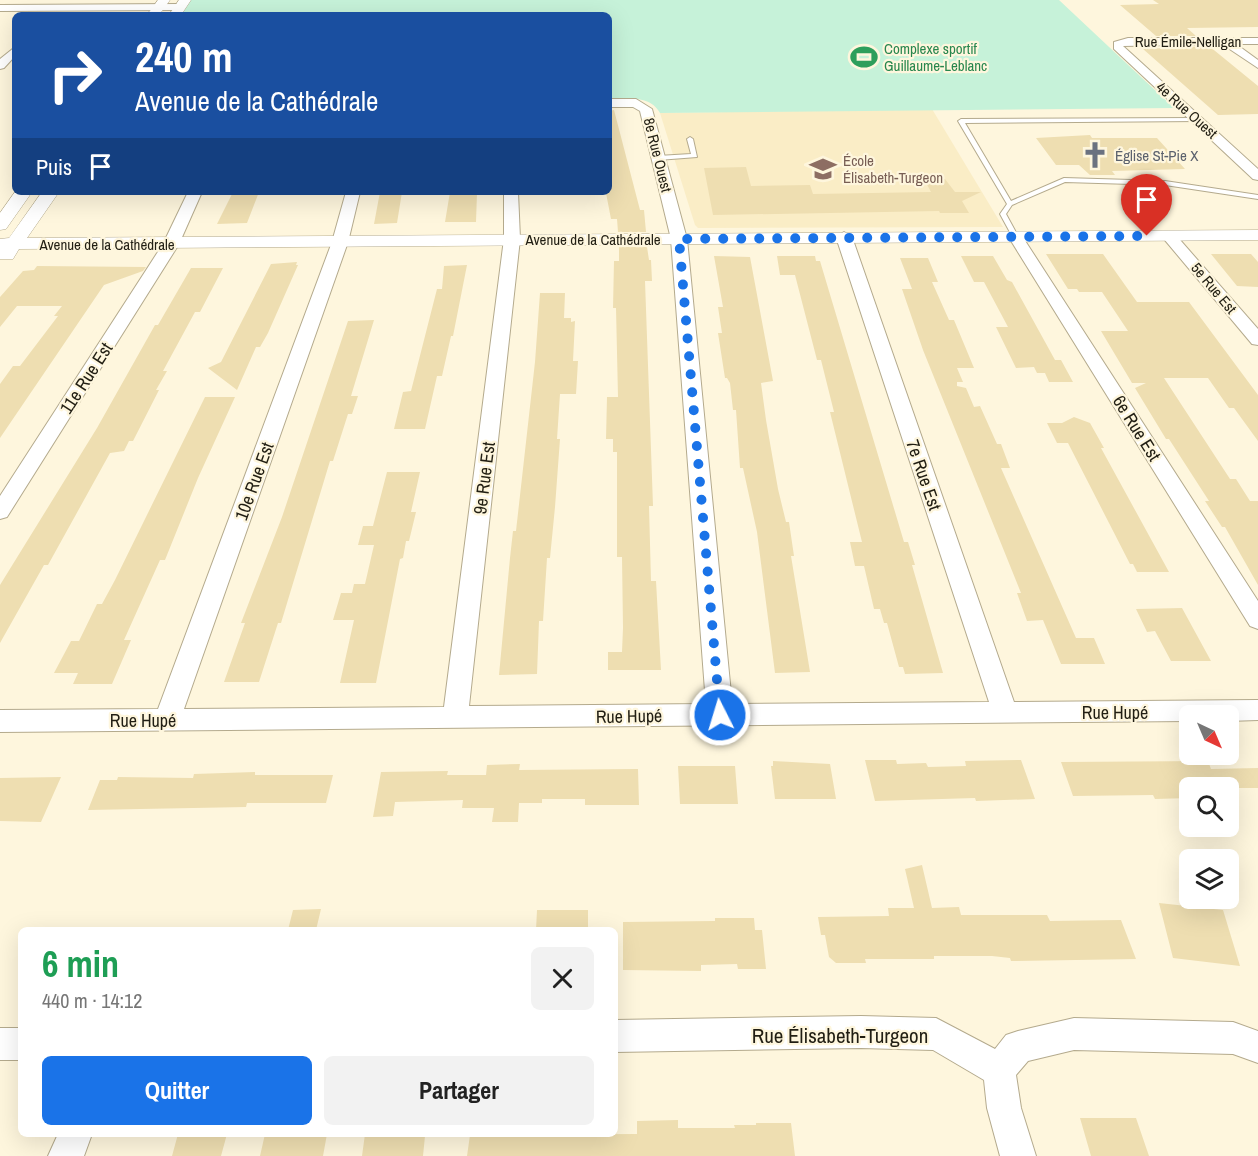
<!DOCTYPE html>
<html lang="fr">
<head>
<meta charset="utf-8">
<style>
	:root { --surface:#fff; --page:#f2f2f2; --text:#222; --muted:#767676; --accent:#1a73e8 }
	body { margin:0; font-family:"Archivo Narrow",sans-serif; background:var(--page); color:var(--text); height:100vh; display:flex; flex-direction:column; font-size:22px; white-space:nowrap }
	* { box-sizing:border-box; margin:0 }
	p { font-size:20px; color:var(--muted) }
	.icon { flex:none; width:33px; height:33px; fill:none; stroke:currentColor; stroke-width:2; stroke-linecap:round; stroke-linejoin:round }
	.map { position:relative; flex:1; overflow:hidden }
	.details { position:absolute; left:18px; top:927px; width:600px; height:210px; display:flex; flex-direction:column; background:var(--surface); border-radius:9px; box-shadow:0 6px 24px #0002 }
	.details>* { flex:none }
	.guide { position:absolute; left:12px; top:12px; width:600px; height:183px; border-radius:9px; box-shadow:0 6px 24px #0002; background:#1a4fa0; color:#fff; overflow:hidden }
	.needle { width:39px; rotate:136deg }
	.controls { position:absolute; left:1179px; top:705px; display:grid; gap:12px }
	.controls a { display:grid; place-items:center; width:60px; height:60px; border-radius:9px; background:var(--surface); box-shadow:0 6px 24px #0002; font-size:30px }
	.pin { position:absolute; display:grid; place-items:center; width:51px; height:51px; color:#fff; margin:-62px -26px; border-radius:50% 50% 50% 0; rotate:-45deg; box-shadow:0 0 6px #0007 }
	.pin .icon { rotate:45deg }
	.me { position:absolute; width:66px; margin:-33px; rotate:355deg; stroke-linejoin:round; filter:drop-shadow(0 0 4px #0008) }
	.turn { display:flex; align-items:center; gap:21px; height:126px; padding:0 24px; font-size:27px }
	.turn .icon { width:78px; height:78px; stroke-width:2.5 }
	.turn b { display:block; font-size:42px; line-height:51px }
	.then { display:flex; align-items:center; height:57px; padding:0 24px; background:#0003; gap:12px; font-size:22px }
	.round { display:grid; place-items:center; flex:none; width:63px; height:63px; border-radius:9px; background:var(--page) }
	.headline { display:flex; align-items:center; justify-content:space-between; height:102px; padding:0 24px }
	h1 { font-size:36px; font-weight:700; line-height:45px; color:#1e9e55 }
	.button { display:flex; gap:12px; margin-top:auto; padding:12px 24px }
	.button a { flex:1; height:69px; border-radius:9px; background:var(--accent); color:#fff; font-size:24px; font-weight:700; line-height:69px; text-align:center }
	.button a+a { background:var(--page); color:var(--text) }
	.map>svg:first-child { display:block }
</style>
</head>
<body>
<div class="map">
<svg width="1258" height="1156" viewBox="0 0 1258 1156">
	<rect width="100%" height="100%" fill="#fef6dd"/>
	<path fill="#faedc6" d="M932,109L1003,227L698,228L695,225L660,113Z"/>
	<path fill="#c6f2d9" d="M191,0H1059L1174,108L660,113C650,95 627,99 609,99V15H181Z"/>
	<path fill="#eedeb1" d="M1153,0H1258V27L1187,28L1196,36H1156L1120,5L1159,4Z
		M1209,46L1258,86V114L1218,115L1143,49Z
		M614,110L640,210H644L646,232H618L617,219H611L606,193H609V111Z
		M1090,135L1092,138H1157L1185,169L1112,171L1115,175H1090L1079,165H1056L1036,138Z
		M746,167L751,186L810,185L813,194L931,192L924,179H945L955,192H981L962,201L969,213H940L939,211L713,215L704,168Z
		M233,192H259L247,223L217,224Z
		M380,192H402L397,223L374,224Z
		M450,192L477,193L476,222H445Z
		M619,247H647L649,260H651L652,281H645L653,506H649L651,581H656L661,670H608V652H622L623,628L622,557H617V452H613V439H606L607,397H618L616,308H613L614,261H619Z
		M1046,254H1103L1137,302H1189L1258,395V441L1234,408H1229L1208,378H1164L1230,479H1236L1250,501H1258V585L1225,527H1222L1205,501H1209L1169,439H1166L1135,388L1146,383H1132L1101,331H1128L1102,292H1079L1077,289H1068Z
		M1211,254H1251L1258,262V287L1237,286Z
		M714,256L750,257L773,381L761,383L766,420L778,489L786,522H789L794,556H791L810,672L775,673L757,532L743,468H740L736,410H733L730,383L727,378H725L718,333H722L718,307H723Z
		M777,256H815L816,261H820L904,542H908L915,565H912L943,673L905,674L903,667H899L887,623H884L880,609H874L864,566H855L850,542H862L830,412H834L821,360H817L795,275H780Z
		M961,256H993L1007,280L1012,282L1055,360H1061L1073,382H1049L1045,373H1037L1034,367L1016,368L996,327H1008L984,282H974Z
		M900,258H928L938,282H932L949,320H954L974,368H957L963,382H957V386L966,388L974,407L980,406L997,444H1001L1010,468H1001L1076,638H1094L1105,664H1061L1043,620L1027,621L1017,593H1021L923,350L902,289H912Z
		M297,262L296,265H298L268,333L260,347H256L237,390L208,368L221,362L271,264Z
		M467,265L453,336H451L442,376H437L425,429H394L403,392L411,391L437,289H442L444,266Z
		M37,266L146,267L143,271L104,285L0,438V384L13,366H20L58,316H54L62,306H17L0,327V297L23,271L34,270Z
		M191,268H223L200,312H195L163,371H167L156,390H159L133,441H129L124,451L110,453L48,565H44L0,643V585L97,428L155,325H158Z
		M540,293H565L564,318H571V322L575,321L573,361H578L576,394H560L557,439H560L555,507L550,558H547L543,621H539L537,674L499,675L510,558L513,531H516L535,362Z
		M374,320L351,396H358L352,414H348L333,461H330L281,623H278L259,682H224L245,623H241L282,517L348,321Z
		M205,397H235L198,478L165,560H160L124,640H131L112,684H73L78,673H54L71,641H79L97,604H102L115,580Z
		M1074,417L1090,423L1104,448H1101L1169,572H1137L1133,564H1130L1068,443H1057L1047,423H1062Z
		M387,472H420L411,512H416L409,541H406L403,558L400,559L376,683H340L354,620H333L341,593H352L354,584H365L374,545H358L363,526H373Z
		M1182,608L1211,661H1171L1155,631L1147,632L1136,609Z
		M865,760H896L897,764L926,763L928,767L966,766L965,761L1021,760L1035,799L976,801L975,798L875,801Z
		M773,761L830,764L836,799H775L771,766H773Z
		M1208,761L1211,769L1258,768V788H1190V798L1155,799L1153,795L1073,796L1061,762Z
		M520,764L519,770L638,769L639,805H585V799H542V803H519L518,822H492L494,808H462L463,800L395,802L393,816L373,817L381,772L448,771L447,775H486L487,765Z
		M678,766H735L738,804H680Z
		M255,772V775H333L326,803H247L246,807L88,810L100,780H117L118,777L193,778L194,774Z
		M61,777L41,822L0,821V778Z
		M922,865L932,908L959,907L961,915H1047L1050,921L1121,920L1136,959L1011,961L1010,958L992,956H934V959H865L866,963H836L829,957L825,935H821L818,917L889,916L888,908H914L905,869Z
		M1159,903L1223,910L1240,966L1173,958Z
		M321,909L316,930H288L293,910Z
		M537,910H588V930H536Z
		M715,918H754L755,930H762L766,969H738L737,964L701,965V971L623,970V922L715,921Z
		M1080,1118H1136L1149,1156H1091Z
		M678,1120V1128H735L734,1125H756V1123H791L795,1156H467L470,1135L637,1134V1121Z
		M178,1134H227L221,1156H172Z
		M265,1134H327L323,1156H260Z
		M365,1134L425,1136L423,1156H362Z"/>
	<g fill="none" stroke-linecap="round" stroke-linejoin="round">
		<defs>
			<path id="service" d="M1197,118L1200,120L1199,121L965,123L1011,201L1064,178L1165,181L1258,195V199L1165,185L1065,182L1012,205L1006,214L1018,236L1015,238L1012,236L1000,214L1007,204L958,121L961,119Z
				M690,137L693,139L697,157L658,160L655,158L658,156L691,154L687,139Z"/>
			<path id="minor" d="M0,5L180,4L185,7L180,10L0,11Z
				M1128,38H1258V44H1236L1258,60V68L1222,44L1123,46L1258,169V180L1253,179L1114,49V42Z
				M15,47V56L4,68L0,69V59Z
				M609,99H636L652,109L687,239L732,704L989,702L836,237L844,232L852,237L1014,702L1258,700V720L1228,721V716H1190V721L0,732V710L158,709L332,242L346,192H360L348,242L184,709L444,707L504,239V192H518L520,239L469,706L706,704L671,239L640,111L633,107H609Z
				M188,192H202L179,244L7,517L0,519V496L163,244Z
				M1015,232L1022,236L1258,601V629L1250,626L1008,236Z
				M1169,232L1174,233L1258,329V345L1252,344L1164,239L1162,236Z
				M861,1016L936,1018L995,1049L1006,1035L1018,1031L1074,1018L1233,1022L1258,1031V1063L1233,1054L1074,1050L1028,1061L1016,1075L1021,1108L1036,1156H1000L987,1108L984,1080L933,1050L861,1048L615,1052V1020Z
				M0,1028H21V1060H0Z
				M58,1134H92L84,1156H48Z"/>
			<path id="tertiary" d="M158,0H170L159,15H147Z
				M179,0H191L181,15H169Z
				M15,192H32L6,229L0,230V213Z
				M42,192H59L27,238L1258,230V240L19,249L13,259H0V239L9,238Z"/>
		</defs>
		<use href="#service" stroke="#b4aa8d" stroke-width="2"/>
		<use href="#minor" stroke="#b4aa8d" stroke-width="2"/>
		<use href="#tertiary" stroke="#b4aa8d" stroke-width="1"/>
		<use href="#service" fill="#fff" fill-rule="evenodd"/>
		<use href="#minor" fill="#fff" fill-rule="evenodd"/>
		<use href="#tertiary" fill="#fff" fill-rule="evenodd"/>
	</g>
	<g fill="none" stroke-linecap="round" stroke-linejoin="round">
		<path stroke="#1a73e8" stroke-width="10" stroke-dasharray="0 18" d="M720,715L679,239L1147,236"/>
	</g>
	<defs>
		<symbol id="stadium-bare" viewBox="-9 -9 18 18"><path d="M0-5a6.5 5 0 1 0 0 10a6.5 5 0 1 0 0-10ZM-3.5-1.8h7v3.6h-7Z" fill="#2e9e5b" stroke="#fef6dd" stroke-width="2.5" paint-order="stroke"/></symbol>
		<symbol id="church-bare" viewBox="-9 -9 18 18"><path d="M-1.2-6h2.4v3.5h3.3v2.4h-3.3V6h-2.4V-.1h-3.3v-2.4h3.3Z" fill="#6b7280" stroke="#fef6dd" stroke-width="2.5" paint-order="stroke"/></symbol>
		<symbol id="school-bare" viewBox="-9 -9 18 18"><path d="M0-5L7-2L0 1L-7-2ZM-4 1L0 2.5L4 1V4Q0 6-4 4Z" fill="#8d6e63" stroke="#fef6dd" stroke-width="2.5" paint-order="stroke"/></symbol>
	</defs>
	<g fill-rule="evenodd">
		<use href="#stadium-bare" x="845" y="38" width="38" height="38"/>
		<use href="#church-bare" x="1076" y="136" width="38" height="38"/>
		<use href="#school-bare" x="804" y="150" width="38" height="38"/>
	</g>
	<g text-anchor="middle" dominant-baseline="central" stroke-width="4.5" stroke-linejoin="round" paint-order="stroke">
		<g font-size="15" fill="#211e13" stroke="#fef6dd">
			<text x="1188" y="41">Rue Émile-Nelligan</text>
			<text transform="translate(1187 110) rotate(42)">4e Rue Ouest</text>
			<text transform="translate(658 155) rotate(76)">8e Rue Ouest</text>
			<text x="593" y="239">Avenue de la Cathédrale</text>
			<text x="107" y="244">Avenue de la Cathédrale</text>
			<text transform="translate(1214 288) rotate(50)">5e Rue Est</text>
		</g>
		<g font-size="15" fill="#27864d" stroke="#fef6dd" text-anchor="start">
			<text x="884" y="48">Complexe sportif<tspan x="884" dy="17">Guillaume-Leblanc</tspan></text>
		</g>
		<g font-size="15" fill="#5b616d" stroke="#fef6dd" text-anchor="start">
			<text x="1115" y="155">Église St-Pie X</text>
		</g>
		<g font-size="15" fill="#785e54" stroke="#fef6dd" text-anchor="start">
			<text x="843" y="160">École<tspan x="843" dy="17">Élisabeth-Turgeon</tspan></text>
		</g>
		<g font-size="18" fill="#211e13" stroke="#fef6dd">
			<text transform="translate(86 378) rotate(-57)">11e Rue Est</text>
			<text transform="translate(1137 428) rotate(58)">6e Rue Est</text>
			<text transform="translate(924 475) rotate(71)">7e Rue Est</text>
			<text transform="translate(484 478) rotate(-83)">9e Rue Est</text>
			<text transform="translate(254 481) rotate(-70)">10e Rue Est</text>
			<text x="1115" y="712">Rue Hupé</text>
			<text transform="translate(629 716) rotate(-1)">Rue Hupé</text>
			<text x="143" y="720">Rue Hupé</text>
		</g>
		<g font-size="21" fill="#211e13" stroke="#fef6dd">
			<text x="840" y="1035">Rue Élisabeth-Turgeon</text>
		</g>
	</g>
</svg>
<div class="controls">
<a><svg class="needle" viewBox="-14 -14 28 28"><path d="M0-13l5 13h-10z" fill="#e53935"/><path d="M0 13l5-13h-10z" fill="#767676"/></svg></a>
<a><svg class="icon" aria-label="search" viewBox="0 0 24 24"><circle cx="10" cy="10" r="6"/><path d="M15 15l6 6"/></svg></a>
<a><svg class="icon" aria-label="layers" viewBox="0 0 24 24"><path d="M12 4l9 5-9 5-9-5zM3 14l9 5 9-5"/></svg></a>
</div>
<div class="pin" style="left:1147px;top:236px;background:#d93025"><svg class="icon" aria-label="arrive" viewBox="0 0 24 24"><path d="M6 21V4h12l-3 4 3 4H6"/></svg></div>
<svg class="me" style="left:720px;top:715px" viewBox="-20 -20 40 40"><circle r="17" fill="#1a73e8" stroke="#fff" stroke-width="3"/><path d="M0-11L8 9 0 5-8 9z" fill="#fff"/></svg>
<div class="guide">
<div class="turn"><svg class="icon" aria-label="right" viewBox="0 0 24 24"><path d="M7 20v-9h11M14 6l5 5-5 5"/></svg><div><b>240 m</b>Avenue de la Cathédrale</div></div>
<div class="then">Puis<svg class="icon" aria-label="arrive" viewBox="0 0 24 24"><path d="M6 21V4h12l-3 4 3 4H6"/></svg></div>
</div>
<section class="details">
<div class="headline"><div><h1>6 min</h1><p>440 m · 14:12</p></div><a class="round"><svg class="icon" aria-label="close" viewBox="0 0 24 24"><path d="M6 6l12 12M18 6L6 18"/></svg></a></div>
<div class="button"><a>Quitter</a><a>Partager</a></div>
</section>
</div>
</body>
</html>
